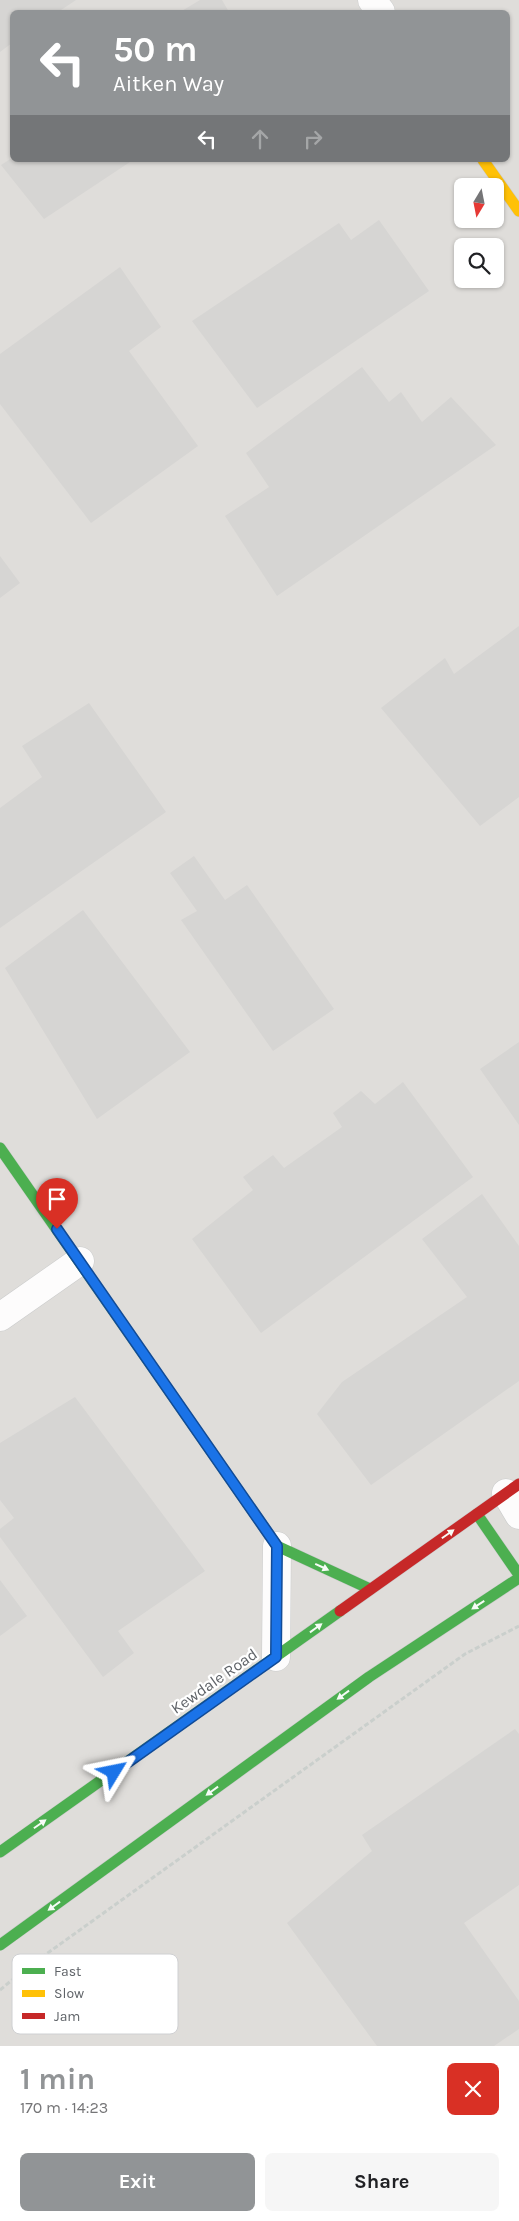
<!DOCTYPE html>
<html lang="en">
<head>
<meta charset="utf-8">
<style>
	:root { --surface:#fff; --page:#f6f6f6; --text:#202124; --muted:#757577; --accent:#919496 }
	body { margin:0; font-family:Karla,sans-serif; background:var(--page); color:var(--text); height:100vh; display:flex; flex-direction:column; font-size:19px; white-space:nowrap }
	* { box-sizing:border-box; margin:0 }
	p { font-size:16px; color:var(--muted) }
	.icon { flex:none; width:28px; height:28px; fill:none; stroke:currentColor; stroke-width:2; stroke-linecap:round; stroke-linejoin:round }
	.map { position:relative; height:2046px; overflow:hidden }
	.side { display:flex; flex-direction:column; background:var(--surface); flex:1 }
	.side>* { flex:none }
	.top-card { position:absolute; left:10px; top:10px; width:500px; height:152px; border-radius:8px; box-shadow:0 1px 4px #0004; background:#919496; color:#fff; overflow:hidden }
	.needle { width:32px; rotate:190deg }
	.fabs { position:absolute; left:454px; top:178px; display:grid; gap:10px }
	.fabs a { display:grid; place-items:center; width:50px; height:50px; border-radius:8px; background:var(--surface); box-shadow:0 1px 4px #0004; font-size:25px }
	.pin { position:absolute; display:grid; place-items:center; width:42px; height:42px; color:#fff; margin:-51px -21px; border-radius:50% 50% 50% 0; rotate:-45deg; box-shadow:0 0 5px #0007 }
	.pin .icon { rotate:45deg }
	.me { position:absolute; width:55px; margin:-28px; rotate:55deg; stroke-linejoin:round; filter:drop-shadow(0 0 4px #0008) }
	.turn { display:flex; align-items:center; gap:18px; height:105px; padding:0 20px; font-size:22px }
	.turn .icon { width:65px; height:65px; stroke-width:2.5 }
	.turn b { display:block; font-size:35px; line-height:42px }
	.lanes { display:flex; align-items:center; height:48px; padding:0 20px; background:#0003; justify-content:center; gap:25px; direction:ltr }
	.lanes .off { opacity:.35 }
	.round { display:grid; place-items:center; flex:none; width:52px; height:52px; border-radius:8px; background:var(--page) }
	.head { display:flex; align-items:center; justify-content:space-between; height:85px; padding:0 20px }
	h1 { font-size:30px; font-weight:700; line-height:38px; color:var(--accent) }
	.primary-button { display:flex; gap:10px; margin-top:auto; padding:10px 20px }
	.primary-button a { flex:1; height:58px; border-radius:8px; background:var(--accent); color:#fff; font-size:20px; font-weight:700; line-height:58px; text-align:center }
	.primary-button a+a { background:var(--page); color:var(--text) }
	.map>svg:first-child { display:block }
</style>
</head>
<body>
<div class="map">
<svg width="519" height="2046" viewBox="0 0 519 2046">
	<rect width="100%" height="100%" fill="#efeeea"/>
	<path fill="#dfddda" fill-rule="evenodd" d="M0,0H519V2046H0ZM12,12H508V160H12ZM462,186H495V219H462ZM462,246H495V279H462Z"/>
	<path fill="#d6d5d3" d="M0,0H76L58,12H12V43L0,52Z
		M200,0H222L229,12H180Z
		M12,158V160H133L44,219L1,165Z
		M379,220L429,291L257,408L192,321L339,223L351,240Z
		M120,267L161,327L129,351L198,446L91,523L0,404V354Z
		M362,367L389,402L401,392L422,422L451,397L496,445L277,596L225,516L269,487L246,453Z
		M0,556L20,583L0,598Z
		M519,626V797L480,826L381,708L445,658L454,674Z
		M89,703L166,812L0,928V808L42,777L22,746Z
		M194,856L225,900L247,885L334,1009L273,1051L181,920L197,911L170,873Z
		M83,910L190,1052L97,1119L5,968Z
		M519,1042V1125L480,1069Z
		M403,1082L473,1177L261,1333L192,1239L253,1190L243,1177L273,1155L284,1168L342,1127L333,1113L361,1091L375,1104Z
		M482,1194L519,1246V1381L371,1485L317,1414L342,1382L467,1297L422,1239Z
		M75,1397L205,1571L118,1631L134,1653L103,1677L0,1537V1529L14,1518L0,1500V1443Z
		M0,1580L27,1616L0,1636Z
		M515,1729L519,1734V1885L464,1923L519,2001V2029L494,2046H377L287,1923L372,1851L362,1835Z"/>
	<g fill="none" stroke-linecap="round" stroke-linejoin="round">
		<defs>
			<path id="street" d="M372,0L381,12
				M0,1317L80,1261
				M506,1493L519,1515
				M276,1657L277,1546"/>
			<path id="fast" d="M0,1148L277,1546L370,1589
				M477,1514L519,1575
				M0,1852L340,1611
				M0,1945L369,1677L519,1578"/>
			<path id="slow" d="M483,160L519,211"/>
			<path id="jam" d="M340,1611L519,1484"/>
		</defs>
		<use href="#street" stroke="#cbcccc" stroke-width="29"/>
		<use href="#fast" stroke="#cacacb" stroke-width="12"/>
		<use href="#slow" stroke="#cacacb" stroke-width="12"/>
		<use href="#jam" stroke="#cacacb" stroke-width="12"/>
		<path stroke="#cacfcc" stroke-width="3" stroke-dasharray="5 2.5" stroke-linecap="butt" d="M0,1990L24,1970L465,1654L519,1626"/>
		<use href="#street" stroke="#fdfcfc" stroke-width="28"/>
		<use href="#fast" stroke="#4caf50" stroke-width="11"/>
		<use href="#slow" stroke="#ffc107" stroke-width="11"/>
		<use href="#jam" stroke="#c62828" stroke-width="11"/>
	</g>
	<defs><path id="oneway-solid" d="M-6-.8H1V-3.2L6.5 0L1 3.2V.8H-6Z" transform="scale(1.25)"/></defs>
	<g fill="#f6fbf6">
		<use href="#oneway-solid" transform="translate(448 1534) rotate(-35)"/>
		<use href="#oneway-solid" transform="translate(322 1567) rotate(25)"/>
		<use href="#oneway-solid" transform="translate(478 1605) rotate(147)"/>
		<use href="#oneway-solid" transform="translate(316 1628) rotate(-36)"/>
		<use href="#oneway-solid" transform="translate(343 1695) rotate(144)"/>
		<use href="#oneway-solid" transform="translate(212 1791) rotate(144)"/>
		<use href="#oneway-solid" transform="translate(40 1824) rotate(-35)"/>
		<use href="#oneway-solid" transform="translate(54 1906) rotate(144)"/>
	</g>
	<g fill="none" stroke-linecap="round" stroke-linejoin="round">
		<defs>
			<path id="route" d="M57,1229L277,1546L276,1657L114,1772"/>
		</defs>
		<use href="#route" stroke="#114b97" stroke-width="12"/>
		<use href="#route" stroke="#1a73e8" stroke-width="9"/>
	</g>
	<g text-anchor="middle" dominant-baseline="central" stroke-width="4.5" stroke-linejoin="round" paint-order="stroke">
		<g font-size="16" fill="#5f6368" stroke="#fff">
			<text transform="translate(214 1681) rotate(-35)">Kewdale Road</text>
		</g>
	</g>
	<rect x="12" y="1954" width="166" height="80" rx="8" fill="#fff" stroke="#cfd0d2" stroke-width="1"/>
	<rect x="22" y="1968" width="23" height="6" fill="#4caf50"/>
	<rect x="22" y="1990" width="23" height="7" fill="#ffc107"/>
	<rect x="22" y="2013" width="23" height="6" fill="#c62828"/>
	<g font-size="14" fill="#5f6368">
		<text x="54" y="1976">Fast</text>
		<text x="54" y="1998">Slow</text>
		<text x="54" y="2021">Jam</text>
	</g>
</svg>
<div class="fabs">
<a><svg class="needle" viewBox="-14 -14 28 28"><path d="M0-13l5 13h-10z" fill="#e53935"/><path d="M0 13l5-13h-10z" fill="#757577"/></svg></a>
<a><svg class="icon" aria-label="search" viewBox="0 0 24 24"><circle cx="10" cy="10" r="6"/><path d="M15 15l6 6"/></svg></a>
</div>
<div class="pin" style="left:57px;top:1229px;background:#d93025"><svg class="icon" aria-label="arrive" viewBox="0 0 24 24"><path d="M6 21V4h12l-3 4 3 4H6"/></svg></div>
<svg class="me" style="left:114px;top:1772px" viewBox="-20 -20 40 40"><path d="M0-17L14 15 0 8-14 15z" fill="#1a73e8" stroke="#fff" stroke-width="4"/></svg>
<div class="top-card">
<div class="turn"><svg class="icon" aria-label="left" viewBox="0 0 24 24"><path d="M17 20v-9H6M10 6l-5 5 5 5"/></svg><div><b>50 m</b>Aitken Way</div></div>
<div class="lanes"><svg class="icon" aria-label="left" viewBox="0 0 24 24"><path d="M17 20v-9H6M10 6l-5 5 5 5"/></svg><svg class="icon off" aria-label="ahead" viewBox="0 0 24 24"><path d="M12 20V5M6 11l6-6 6 6"/></svg><svg class="icon off" aria-label="right" viewBox="0 0 24 24"><path d="M7 20v-9h11M14 6l5 5-5 5"/></svg></div>
</div>
</div>
<section class="side">
<div class="head"><div><h1>1 min</h1><p>170 m · 14:23</p></div><a class="round" style="background:#d93025;color:#fff"><svg class="icon" aria-label="close" viewBox="0 0 24 24"><path d="M6 6l12 12M18 6L6 18"/></svg></a></div>
<div class="primary-button"><a>Exit</a><a>Share</a></div>
</section>
</body>
</html>
